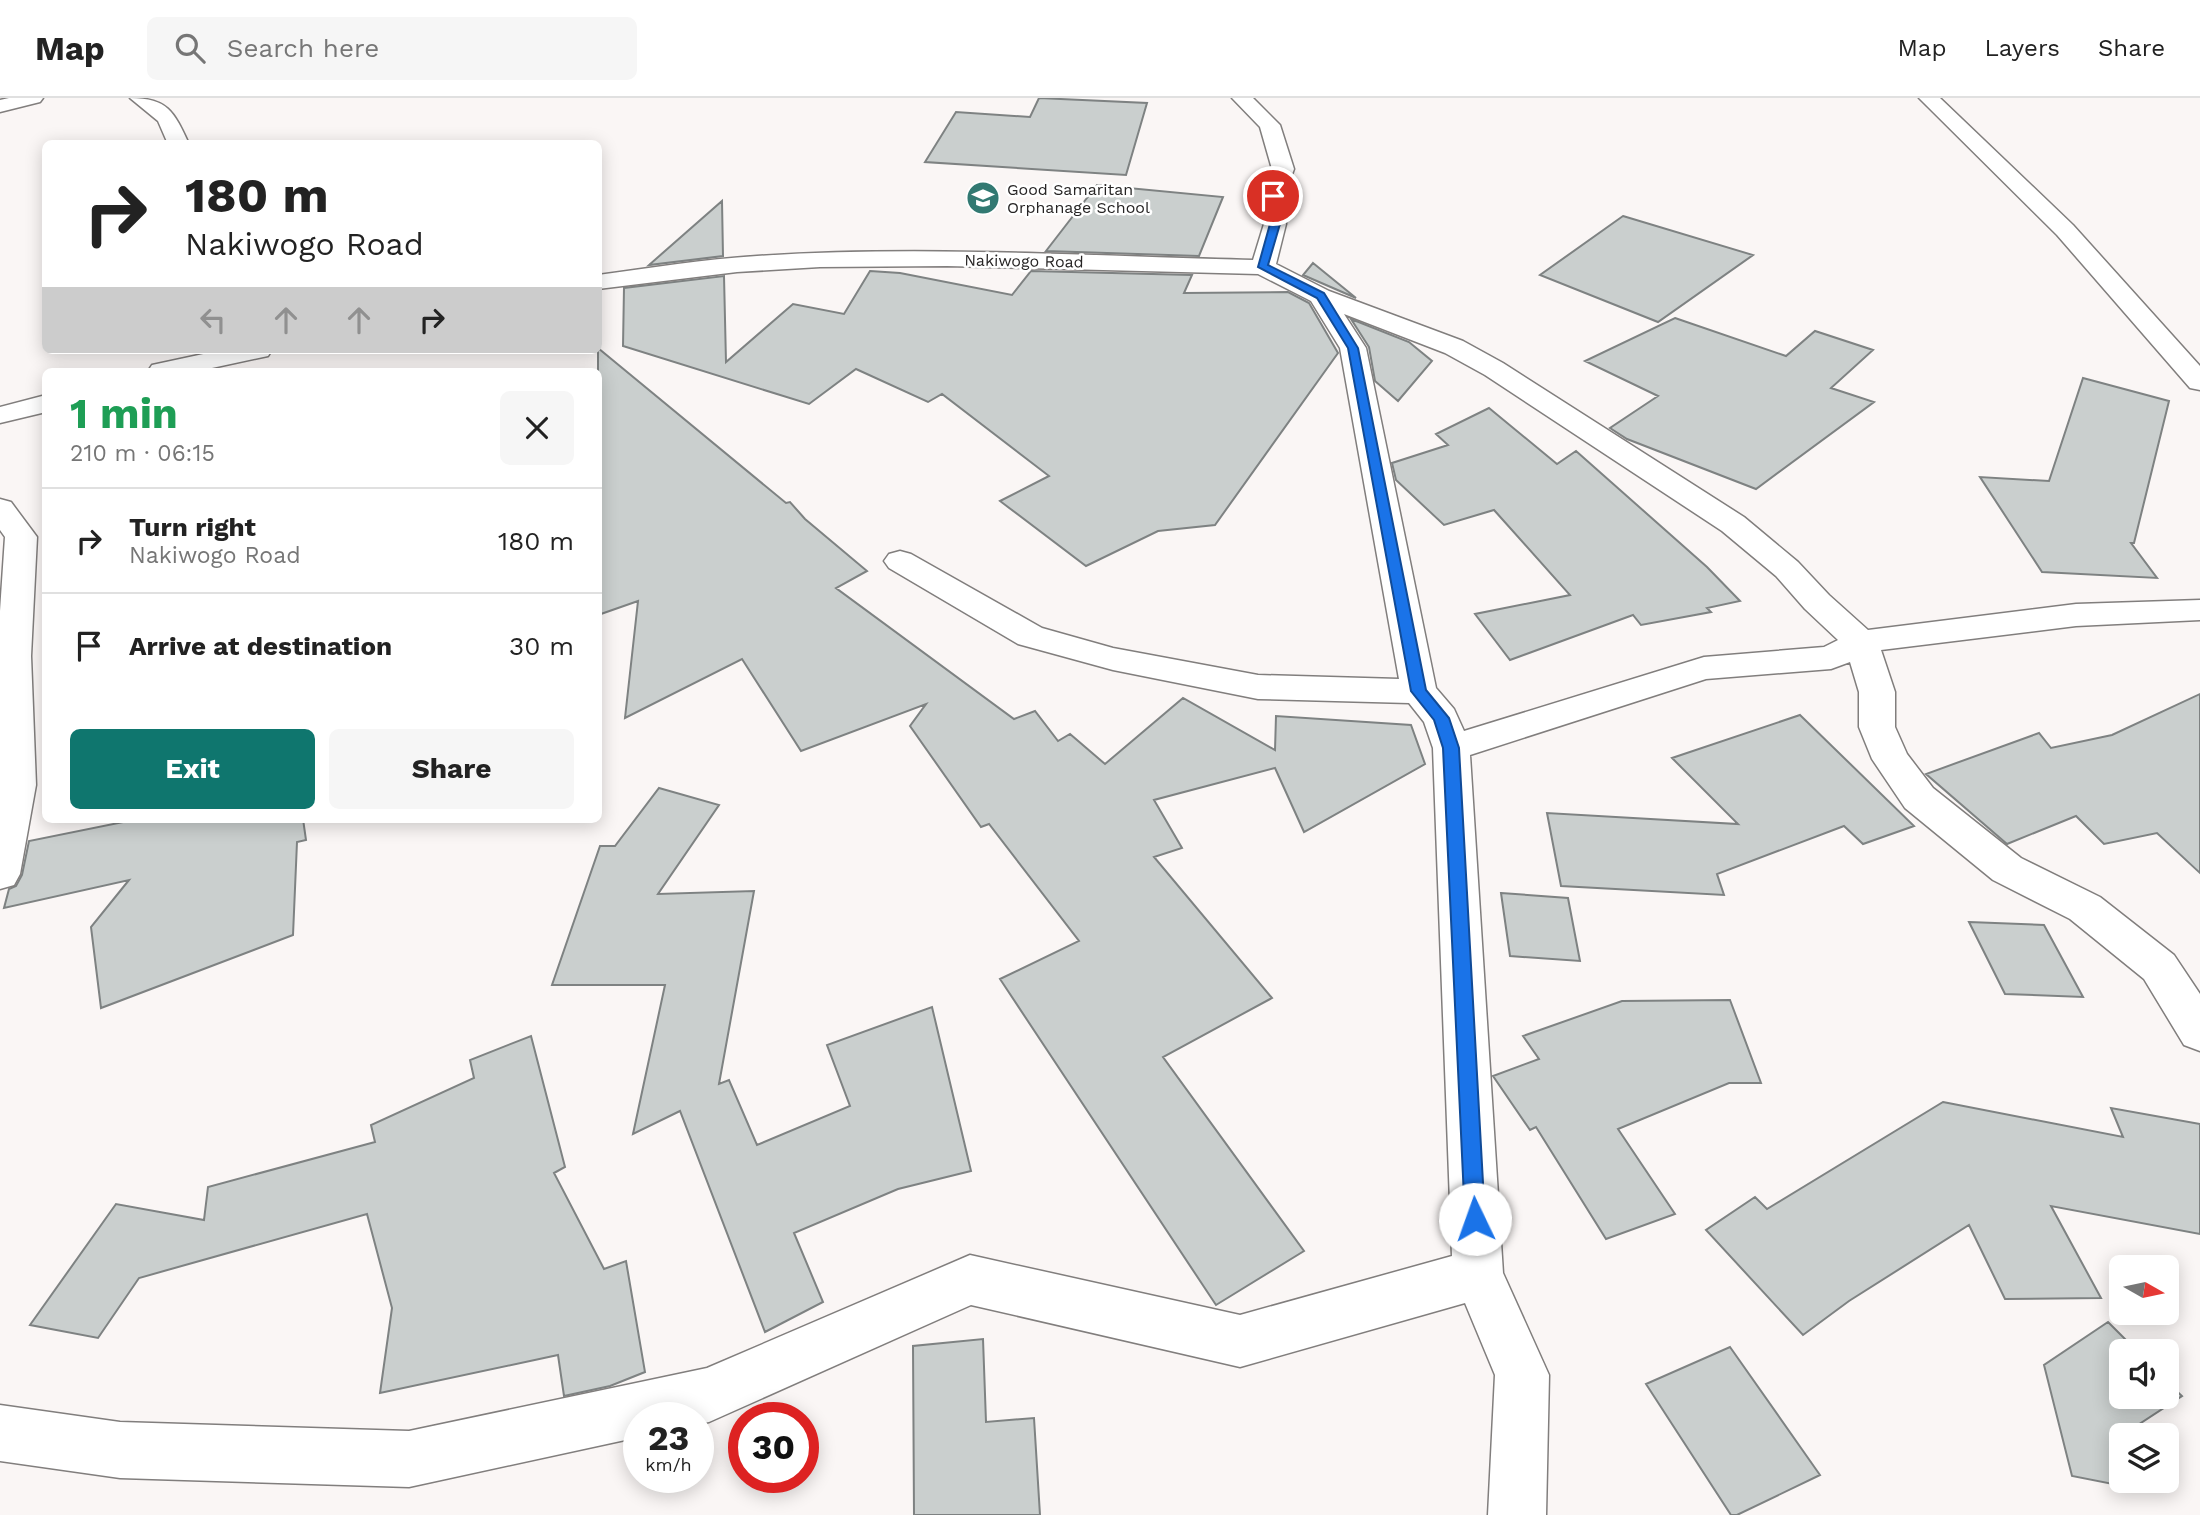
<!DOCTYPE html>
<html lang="en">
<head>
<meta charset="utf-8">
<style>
	:root { --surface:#fff; --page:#f6f6f6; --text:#222; --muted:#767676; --line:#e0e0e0; --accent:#0f766e }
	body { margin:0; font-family:"Work Sans",sans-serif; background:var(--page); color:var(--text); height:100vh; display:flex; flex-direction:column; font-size:26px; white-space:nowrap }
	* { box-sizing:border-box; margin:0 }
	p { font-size:23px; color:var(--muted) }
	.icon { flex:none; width:38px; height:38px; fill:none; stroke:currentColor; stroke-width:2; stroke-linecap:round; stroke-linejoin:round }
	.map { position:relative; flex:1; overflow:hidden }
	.details { position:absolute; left:42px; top:270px; width:560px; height:455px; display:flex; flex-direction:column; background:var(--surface); border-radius:10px; box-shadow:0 4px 18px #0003 }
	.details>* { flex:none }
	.guide { position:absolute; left:42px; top:42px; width:560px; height:214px; border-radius:10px; box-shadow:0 4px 18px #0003; background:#fff; color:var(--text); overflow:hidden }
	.needle { width:46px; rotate:99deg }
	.fabs { position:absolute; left:2109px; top:1157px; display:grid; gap:14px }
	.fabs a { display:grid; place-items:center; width:70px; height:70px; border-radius:10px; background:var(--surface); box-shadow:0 4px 18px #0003; font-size:35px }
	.speed { position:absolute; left:623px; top:1304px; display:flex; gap:14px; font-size:35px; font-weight:700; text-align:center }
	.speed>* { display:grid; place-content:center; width:91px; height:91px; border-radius:50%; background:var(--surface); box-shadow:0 4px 18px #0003; line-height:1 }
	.speed small { font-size:18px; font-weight:400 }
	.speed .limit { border:10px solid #d22; background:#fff; color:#111 }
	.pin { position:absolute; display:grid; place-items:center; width:60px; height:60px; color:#fff; margin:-30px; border:4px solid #fff; border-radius:50%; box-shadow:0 2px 7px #0007 }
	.me { position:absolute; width:77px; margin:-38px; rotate:357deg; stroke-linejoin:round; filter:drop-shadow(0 0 5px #0008) }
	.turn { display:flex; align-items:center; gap:24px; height:147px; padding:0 28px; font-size:32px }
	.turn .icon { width:91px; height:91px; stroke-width:2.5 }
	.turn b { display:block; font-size:49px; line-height:60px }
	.lanes { display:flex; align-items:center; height:66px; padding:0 28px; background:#0003; justify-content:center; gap:35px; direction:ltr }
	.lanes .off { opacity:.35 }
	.round { display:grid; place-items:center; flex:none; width:74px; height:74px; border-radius:10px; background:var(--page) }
	.overview { display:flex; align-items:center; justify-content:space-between; height:119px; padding:0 28px }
	h1 { font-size:42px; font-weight:700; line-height:52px; color:#1e9e55 }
	.cta { display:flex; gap:14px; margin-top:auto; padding:14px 28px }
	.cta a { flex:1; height:80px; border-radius:10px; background:var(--accent); color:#fff; font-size:28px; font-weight:700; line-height:80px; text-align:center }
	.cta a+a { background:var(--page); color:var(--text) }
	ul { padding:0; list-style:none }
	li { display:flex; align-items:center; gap:21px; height:105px; padding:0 28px; border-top:2px solid var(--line) }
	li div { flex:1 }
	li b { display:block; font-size:26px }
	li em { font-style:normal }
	header { display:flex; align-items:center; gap:42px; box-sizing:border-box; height:98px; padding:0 35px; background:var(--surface); border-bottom:2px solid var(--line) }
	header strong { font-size:33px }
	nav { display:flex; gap:38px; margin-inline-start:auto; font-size:24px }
	.search { width:490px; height:63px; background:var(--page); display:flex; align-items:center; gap:18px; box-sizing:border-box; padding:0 24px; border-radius:10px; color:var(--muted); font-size:26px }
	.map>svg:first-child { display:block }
</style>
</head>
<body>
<header>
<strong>Map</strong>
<div class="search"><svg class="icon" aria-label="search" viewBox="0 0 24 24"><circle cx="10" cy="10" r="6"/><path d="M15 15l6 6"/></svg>Search here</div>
<nav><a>Map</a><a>Layers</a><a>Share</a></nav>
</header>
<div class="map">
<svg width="2200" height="1417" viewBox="0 0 2200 1417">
	<rect width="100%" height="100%" fill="#faf6f5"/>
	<path fill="#cacfce" stroke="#7e8282" stroke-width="2" d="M1039,0L1147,5L1126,77L925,64L956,14L1030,19Z
		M1097,87L1223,99L1199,158L1046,153Z
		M722,103L723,158L649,167Z
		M1623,118L1753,157L1658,224L1540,177Z
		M1313,165L1356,200L1303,177Z
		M870,173L900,175L1012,197L1031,173L1192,177L1184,195L1288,194L1309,205L1338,255L1215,427L1158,433L1086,468L1000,403L1049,378L942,296L928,304L856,271L809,306L623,248L624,190L724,178L726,264L793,206L844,216Z
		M1675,220L1786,258L1815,233L1873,252L1831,290L1874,304L1756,391L1627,341L1610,330L1658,298L1585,263Z
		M1351,221L1409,244L1432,263L1398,303L1375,283L1369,249Z
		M598,250L786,405L790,404L805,421L867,473L836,490L1014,621L1035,613L1058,643L1070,636L1105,666L1183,600L1275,652L1276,618L1411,627L1425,666L1304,734L1275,670L1154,702L1182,750L1154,759L1272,900L1163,959L1304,1153L1216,1207L1000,881L1079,843L989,726L981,729L910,628L926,606L801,653L742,561L625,620L638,503L598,517Z
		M2083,280L2169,303L2134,445H2131L2157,480L2042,474L1980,379L2049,383Z
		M1489,310L1557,366L1576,353L1707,469L1740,503L1707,510L1711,514L1641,527L1633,517L1510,562L1475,516L1570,497L1494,412L1444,427L1396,382L1392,365L1448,347L1436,336Z
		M2200,596V775L2157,735L2104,746L2076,718L2007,746L1926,676L2039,635L2051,650L2112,637Z
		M1800,617L1914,728L1863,746L1844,728L1717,776L1724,797L1561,788L1547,715L1738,726L1672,660Z
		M659,690L719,707L658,796L754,793L719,986L729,982L757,1047L850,1008L827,947L932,909L971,1073L898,1091L794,1135L823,1204L765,1234L680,1013L633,1036L665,887H552L600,748H615Z
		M138,721H303L306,742L297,744L293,837L101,910L91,829L129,782L4,810L9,791L16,788L22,777L29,743Z
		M1501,795L1568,800L1580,863L1510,858Z
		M1969,824L2044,827L2083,899L2005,896Z
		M1730,902L1761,985H1729L1618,1031L1675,1116L1606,1141L1536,1029L1530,1032L1493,978L1539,961L1523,938L1622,903Z
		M531,938L565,1069L554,1075L604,1171L626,1163L645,1274L610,1288L564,1298L558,1257L380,1295L392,1210L367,1116L139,1180L98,1240L30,1227L116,1106L204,1122L208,1089L375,1044L371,1027L474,980L470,962Z
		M1943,1004L2123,1039L2111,1010L2200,1026V1136L2051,1108L2101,1200L2005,1201L1969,1127L1849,1203L1803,1237L1706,1132L1755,1099L1767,1111Z
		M2108,1224L2137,1253H2121V1298H2166V1283L2182,1298L2115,1342L2121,1363V1382H2126L2128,1389L2072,1378L2044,1267Z
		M983,1241L986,1324L1034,1320L1040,1417H914L913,1248Z
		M1730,1249L1820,1377L1737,1417H1731L1646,1286Z"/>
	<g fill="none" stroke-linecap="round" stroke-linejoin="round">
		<defs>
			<path id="minor" d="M9,0H43L40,4L0,14V2Z
				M130,0C168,0 174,14 189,46H168L158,23Z
				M1232,0H1253L1280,27L1294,71L1284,98L1286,126L1276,166L1329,193L1463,243L1503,265L1744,419L1798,464L1829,497L1868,532L2076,506L2200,502V522L2076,528L1881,552L1895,594V629L1907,656L1933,690L2021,760L2100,799L2174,857L2200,896V953L2184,947L2144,881L2070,821L1993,782L1905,710L1872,661L1859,629V594L1850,564L1831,571L1706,581L1470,657L1503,1175L1549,1277L1546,1417H1488L1495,1277L1465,1205L1240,1269L971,1207L709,1324L698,1326V1320H639V1339L409,1389L120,1380L0,1363V1307L120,1324L409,1333L707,1270L970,1157L1240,1217L1452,1158L1433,650L1424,624L1409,605L1258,601L1113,572L1018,546L889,470L884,463L889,456L900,453L911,456L1042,530L1113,550L1258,577L1399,581L1340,250L1311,203L1258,176L947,168L820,169L737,174L598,191V177C651,170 704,161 757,158C922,147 1088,158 1253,162L1264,126L1262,98L1272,71L1260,29ZM1344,216L1445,255L1485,277L1722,433L1776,478L1805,511L1838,542L1824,549L1704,559L1464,633L1454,611L1436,590L1366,250Z
				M1919,0H1940L2073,127L2200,268V292L2190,290L2057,137Z
				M222,252H272L268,258L198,273H148L152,267Z
				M46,297V314L0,325V309Z
				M0,401L11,404L37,439L31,558L36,687L20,776L14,787L0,791V513L5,439L0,432Z"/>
		</defs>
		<use href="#minor" stroke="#817e7d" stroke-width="3"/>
		<use href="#minor" fill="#fff" fill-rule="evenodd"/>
	</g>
	<path fill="#1a73e8" stroke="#114b97" stroke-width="2" d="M1273,95L1278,98L1280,126L1268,167L1324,195L1358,250L1426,592L1449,620L1459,650L1485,1121L1482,1128L1475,1130L1468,1128L1465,1121L1443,650L1434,622L1411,593L1348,250L1317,200L1258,169L1270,126L1268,98Z"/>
	<defs>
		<symbol id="school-disc" viewBox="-11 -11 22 22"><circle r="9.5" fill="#327972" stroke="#fff"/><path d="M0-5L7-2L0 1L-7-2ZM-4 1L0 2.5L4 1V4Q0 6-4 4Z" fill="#fff"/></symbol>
	</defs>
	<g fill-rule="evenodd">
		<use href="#school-disc" x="964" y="81" width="38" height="38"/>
	</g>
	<g text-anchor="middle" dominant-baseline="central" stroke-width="5" stroke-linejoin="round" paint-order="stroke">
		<g font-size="16" fill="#262424" stroke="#fff" text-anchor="start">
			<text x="1007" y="91">Good Samaritan<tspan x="1007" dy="18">Orphanage School</tspan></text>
		</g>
		<g font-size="16" fill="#262424" stroke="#fff">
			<text transform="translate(1024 163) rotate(1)">Nakiwogo Road</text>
		</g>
	</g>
</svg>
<div class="fabs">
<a><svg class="needle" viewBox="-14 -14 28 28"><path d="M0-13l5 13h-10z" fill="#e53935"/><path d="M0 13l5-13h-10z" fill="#767676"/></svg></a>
<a><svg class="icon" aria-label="sound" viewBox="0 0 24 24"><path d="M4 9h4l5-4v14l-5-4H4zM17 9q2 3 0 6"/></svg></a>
<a><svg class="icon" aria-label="layers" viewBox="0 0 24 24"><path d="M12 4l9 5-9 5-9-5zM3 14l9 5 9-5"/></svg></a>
</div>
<div class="speed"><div>23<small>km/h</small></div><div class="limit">30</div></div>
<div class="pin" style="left:1273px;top:98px;background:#d93025"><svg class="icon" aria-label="arrive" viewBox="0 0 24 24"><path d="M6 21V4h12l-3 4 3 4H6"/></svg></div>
<svg class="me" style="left:1475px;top:1121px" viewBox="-20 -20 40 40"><circle r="19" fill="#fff"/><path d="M0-13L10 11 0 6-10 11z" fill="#1a73e8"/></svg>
<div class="guide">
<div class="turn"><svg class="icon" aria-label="right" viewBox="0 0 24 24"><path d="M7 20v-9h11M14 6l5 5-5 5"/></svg><div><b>180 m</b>Nakiwogo Road</div></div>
<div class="lanes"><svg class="icon off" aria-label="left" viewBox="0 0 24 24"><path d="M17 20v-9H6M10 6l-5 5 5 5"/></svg><svg class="icon off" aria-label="ahead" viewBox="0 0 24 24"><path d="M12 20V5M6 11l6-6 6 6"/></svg><svg class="icon off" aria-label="ahead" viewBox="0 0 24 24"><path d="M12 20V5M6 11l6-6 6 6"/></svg><svg class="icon" aria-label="right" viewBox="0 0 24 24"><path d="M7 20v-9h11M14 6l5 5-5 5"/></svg></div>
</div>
<section class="details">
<div class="overview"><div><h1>1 min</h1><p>210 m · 06:15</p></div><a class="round"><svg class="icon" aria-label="close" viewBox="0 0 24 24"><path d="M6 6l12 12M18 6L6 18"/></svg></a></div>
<ul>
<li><svg class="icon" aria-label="right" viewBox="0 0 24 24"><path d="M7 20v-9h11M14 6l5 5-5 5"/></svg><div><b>Turn right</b><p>Nakiwogo Road</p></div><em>180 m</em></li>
<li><svg class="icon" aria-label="arrive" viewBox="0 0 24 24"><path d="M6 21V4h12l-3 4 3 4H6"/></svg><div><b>Arrive at destination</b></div><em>30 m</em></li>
</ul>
<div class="cta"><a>Exit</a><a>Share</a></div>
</section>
</div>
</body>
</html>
